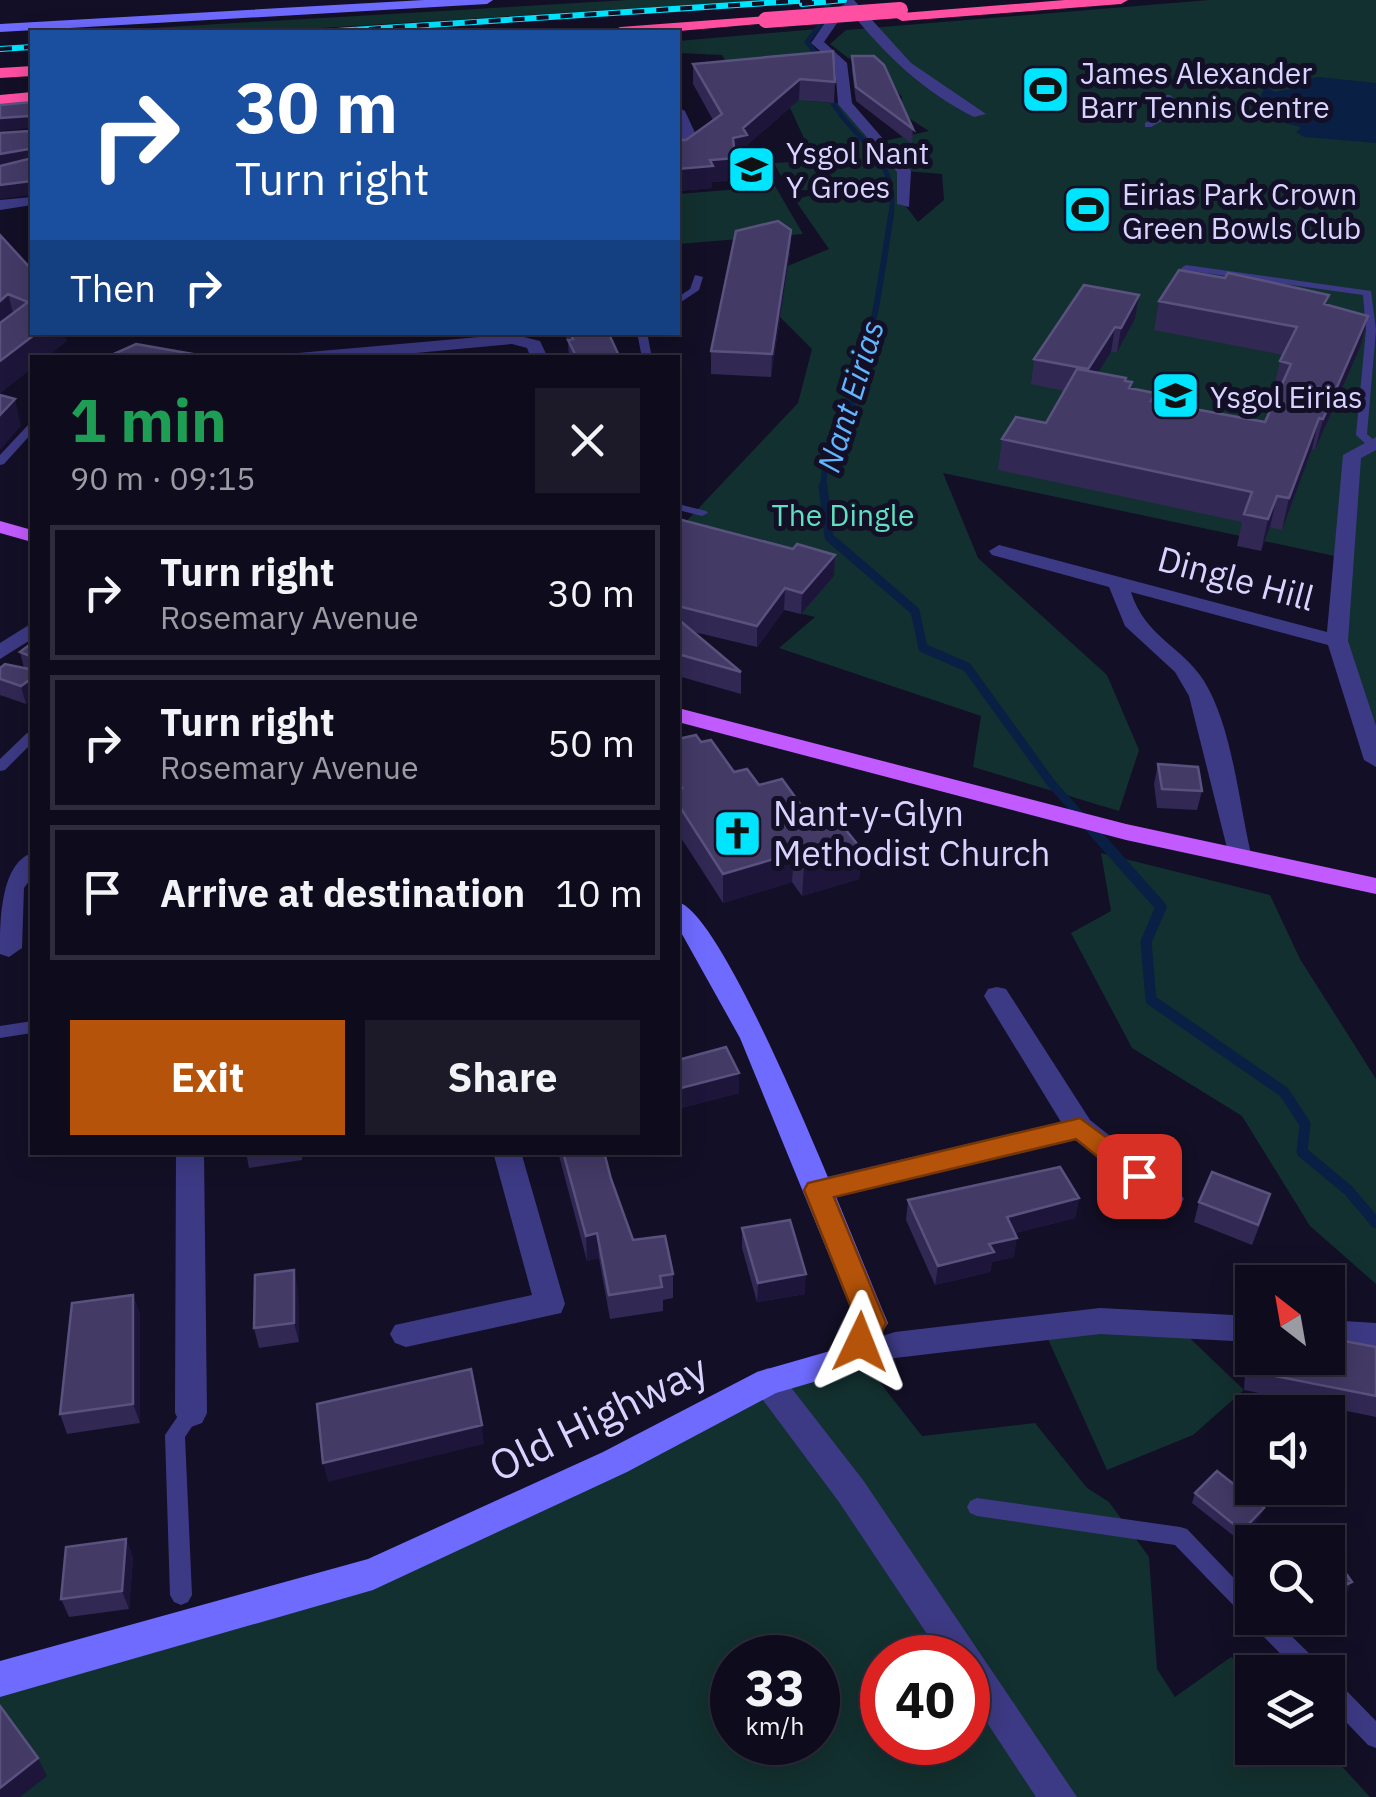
<!DOCTYPE html>
<html lang="en">
<head>
<meta charset="utf-8">
<style>
	:root { --surface:#0e0b1c; --page:#1c1929; --text:#f1f3f6; --muted:#9b9ba3; --line:#2e2b3b; --accent:#b45309 }
	body { margin:0; font-family:"IBM Plex Sans",sans-serif; background:var(--page); color:var(--text); height:100vh; display:flex; flex-direction:column; font-size:38px; white-space:nowrap }
	* { box-sizing:border-box; margin:0 }
	p { font-size:32px; color:var(--muted) }
	.icon { flex:none; width:55px; height:55px; fill:none; stroke:currentColor; stroke-width:2; stroke-linecap:round; stroke-linejoin:round }
	.map { position:relative; flex:1; overflow:hidden }
	.drawer { position:absolute; left:30px; top:355px; width:650px; height:800px; display:flex; flex-direction:column; background:var(--surface); border-radius:0px; box-shadow:0 5px 25px #0003,0 0 0 2px var(--line) }
	.drawer>* { flex:none }
	.top-card { position:absolute; left:30px; top:30px; width:650px; height:305px; border-radius:0px; box-shadow:0 5px 25px #0003,0 0 0 2px var(--line); background:#1a4fa0; color:#fff; overflow:hidden }
	.needle { width:65px; rotate:329deg }
	.controls { position:absolute; left:1235px; top:1265px; display:grid; gap:20px }
	.controls a { display:grid; place-items:center; width:110px; height:110px; border-radius:0px; background:var(--surface); box-shadow:0 5px 25px #0003,0 0 0 2px var(--line); font-size:50px }
	.speed { position:absolute; left:710px; top:1635px; display:flex; gap:20px; font-size:50px; font-weight:700; text-align:center }
	.speed>* { display:grid; place-content:center; width:130px; height:130px; border-radius:50%; background:var(--surface); box-shadow:0 5px 25px #0003,0 0 0 2px var(--line); line-height:1 }
	.speed small { font-size:25px; font-weight:400 }
	.speed .limit { border:15px solid #d22; background:#fff; color:#111 }
	.pin { position:absolute; display:grid; place-items:center; width:85px; height:85px; color:#fff; margin:-42px; border-radius:20px; box-shadow:0 5px 15px #0006 }
	.me { position:absolute; width:110px; margin:-55px; rotate:2deg; stroke-linejoin:round; filter:drop-shadow(0 0 8px #0008) }
	.turn { display:flex; align-items:center; gap:35px; height:210px; padding:0 40px; font-size:45px }
	.turn .icon { width:130px; height:130px; stroke-width:2.5 }
	.turn b { display:block; font-size:70px; line-height:85px }
	.then { display:flex; align-items:center; height:95px; padding:0 40px; background:#0003; gap:20px; font-size:38px }
	.round { display:grid; place-items:center; flex:none; width:105px; height:105px; border-radius:0px; background:var(--page) }
	.head { display:flex; align-items:center; justify-content:space-between; height:170px; padding:0 40px }
	h1 { font-size:60px; font-weight:700; line-height:75px; color:#1e9e55 }
	.action { display:flex; gap:20px; margin-top:auto; padding:20px 40px }
	.action a { flex:1; height:115px; border-radius:0px; background:var(--accent); color:#fff; font-size:40px; font-weight:700; line-height:115px; text-align:center }
	.action a+a { background:var(--page); color:var(--text) }
	ul { padding:0; list-style:none }
	li { display:flex; align-items:center; gap:30px; height:135px; margin:0 20px 15px; padding:0 20px; border:5px solid var(--line); border-radius:0px }
	li div { flex:1 }
	li b { display:block; font-size:38px }
	li em { font-style:normal }
	.map>svg:first-child { display:block }
</style>
</head>
<body>
<div class="map">
<svg width="1376" height="1797" viewBox="0 0 1376 1797">
	<rect width="100%" height="100%" fill="#130f26"/>
	<path fill="#12302f" fill-rule="evenodd" d="M628,0H767L257,32H83Z
		M1209,0H1376V744L1340,621L1344,558L943,473L978,558L1107,675L1139,750L1119,811L973,767L981,716L779,648L815,617L678,584V530L798,403L812,349L746,283L829,249L795,200L837,187L808,147L786,99L732,73L722,55L678,53V41L817,29L807,42L823,60L809,101L845,104L865,127L863,134L880,142L929,131L899,112L902,97L873,65L848,58L830,44L846,30ZM904,171L942,174L944,200L918,222L904,204Z
		M810,161L826,189L789,191L774,163Z
		M775,186L803,234L678,244V194Z
		M1101,853L1270,895L1300,959L1376,1079V1284L1310,1226L1242,1116L1132,1048L1071,933L1111,911Z
		M1175,1324L1244,1390L1193,1435L1107,1470L1043,1328Z
		M859,1356L922,1436L1035,1423L1087,1488L1109,1502L1149,1557L1157,1669L1175,1697L1231,1657L1252,1676V1748H1325L1370,1797H0V1679L277,1604ZM732,1658H818V1742H732ZM882,1658H968V1742H882Z"/>
	<path fill="#0a1f44" d="M1319,77L1376,83V143L1304,137L1296,132L1301,127L1276,121L1258,102L1265,86L1275,92L1302,87L1293,81Z"/>
	<g fill="none" stroke-linecap="round" stroke-linejoin="round">
		<path stroke="#0a1f44" stroke-width="5" d="M823,62L807,42L830,12L824,0
			M828,94C851,142 900,152 891,217"/>
		<path stroke="#0a1f44" stroke-width="6" d="M824,488C821,465 835,450 843,430C870,359 880,288 891,214"/>
		<path stroke="#0a1f44" stroke-width="9" d="M823,486L829,537L915,611L923,648L967,667L1051,783L1092,829"/>
		<path stroke="#0a1f44" stroke-width="11" d="M1090,827L1161,907L1146,942L1151,1000L1284,1092L1305,1124L1302,1152L1348,1190L1376,1223"/>
		<path fill="#3d3a85" fill-rule="evenodd" d="M1164,95H1170L1185,108L1151,127H1145V123L1175,108L1164,99Z
			M1186,265L1371,291L1376,330L1367,434L1376,442V446H1368L1356,435L1366,330L1363,295L1183,270L1181,268Z
			M695,275L703,277L699,290L678,304V297L690,289Z
			M637,332H647L652,358H642Z
			M32,424V433L4,464L0,465V455L28,425Z
			M678,504L706,511L708,513L702,516L678,510Z
			M32,732V743L5,770L0,771V759L27,733Z
			M32,1021V1033L0,1038V1026Z
			M191,1405L198,1407L201,1413L185,1437L192,1595L188,1602L181,1605L174,1602L170,1595L165,1435L184,1407Z
			M977,1498L1180,1527L1187,1529L1252,1597V1618H1273L1321,1665L1324,1672H1298L1175,1545L977,1516L970,1513L967,1507L970,1501Z
			M1328,1677L1336,1680L1376,1721V1748L1368,1745L1328,1703Z"/>
		<path fill="#3d3a85" fill-rule="evenodd" d="M842,0H854L911,63L986,114L974,117C924,92 885,55 850,11L842,16L824,42L847,63L852,103L911,171L909,207L897,204V172L838,104L835,64L811,43L834,10L845,4Z
			M678,107L685,111L696,135L678,144L681,133Z
			M32,197V205L0,210V200Z
			M512,334L540,341L548,358H531L527,348L512,344L362,358H290L298,353Z
			M1376,437V450L1361,458L1348,641L1376,726V767L1364,760L1328,645L1131,592C1145,637 1181,645 1204,681C1232,726 1239,803 1251,854L1248,860H1230L1189,696L1175,672L1125,626L1109,587L992,555L989,551L999,545L1327,632L1343,455Z
			M32,623V639L0,659V643Z
			M32,853V877L24,888L22,948L9,957L0,954C0,922 0,864 32,853Z
			M997,987L1006,989L1090,1120L1179,1191L1184,1199L1179,1207L1169,1211L1159,1207L1075,1140L818,1201L808,1198L803,1190L808,1182L818,1179L1061,1122L984,996L988,989Z
			M176,1152H204L207,1413L202,1423L191,1427L180,1423L175,1413Z
			M493,1152H521L565,1304L561,1313L406,1347L395,1343L390,1334L395,1325L532,1295Z
			M1100,1308L1252,1316V1342L1100,1334L895,1358L847,1373L836,1369L831,1360L836,1351L895,1332Z
			M1328,1320L1376,1323V1349L1328,1346Z
			M768,1368L779,1372L863,1480L1077,1797H1036L968,1694V1658H943L839,1502L757,1392L752,1382L757,1372Z"/>
		<path fill="#6f6bff" fill-rule="evenodd" d="M424,0H493L487,4L0,32V24Z
			M678,902C730,916 860,1259 888,1323L858,1369L776,1393L627,1472L373,1590L0,1697V1661L368,1559L603,1452L757,1372L837,1349L856,1321L740,1038L678,927Z"/>
		<path fill="#c25bff" fill-rule="evenodd" d="M0,521L32,530V542L0,533Z
			M678,708L1126,824L1376,878V894L1126,840L678,722Z"/>
		<path fill="#ff4fa3" fill-rule="evenodd" d="M1065,0H1128L1121,4L902,21L895,17L902,13Z
			M766,16L771,17V23L668,32H612L620,27Z
			M32,66V76L0,78V68Z
			M32,92V102L0,105V95Z"/>
		<defs>
			<path id="rail" d="M802,4L844,0
				M321,32L812,0
				M0,49L32,47"/>
		</defs>
		<use href="#rail" stroke="#00e5ff" stroke-width="6"/>
		<use href="#rail" stroke="#130f26" stroke-width="4" stroke-dasharray="12" stroke-linecap="butt"/>
		<path stroke="#ff4fa3" stroke-width="16" d="M766,20L900,10"/>
	</g>
	<path fill="#312854" d="M852,56L913,129L912,144L856,101L852,71Z
		M693,64L835,82L834,103L799,100L747,145V157L735,159L734,180L712,182V188L678,191V140H686L713,120L693,84Z
		M791,230L790,252L771,377L711,374V351Z
		M0,235L67,341L32,358V368L0,393Z
		M1139,295L1135,319L1117,352H1111L1098,372L1126,378V381L1132,382L1130,389L1155,393L1154,401L1265,422L1279,392L1273,391L1280,361L1283,355L1154,330L1159,301L1327,305L1368,316L1361,345L1315,450L1312,449L1282,530L1270,527L1261,551L1237,546L1242,522L998,470L1002,439L1046,423L1064,391L1031,384L1034,359Z
		M564,332H608L620,358H569L568,343Z
		M678,519L793,549L835,555L834,576L801,614L784,610L757,647L694,632L741,672V694L678,676Z
		M32,643V699L26,704L0,695V668H24L20,652Z
		M678,739L701,742L734,772L759,785L819,830L862,850L859,879L802,896L792,882L723,903L678,833Z
		M1158,764L1202,791L1197,810L1157,808L1154,784Z
		M678,1060L739,1093L681,1108L678,1100Z
		M246,1152H302V1160L249,1168Z
		M558,1152H604L611,1179L633,1240L673,1274V1298L663,1300V1311L610,1319L599,1258L587,1261Z
		M1079,1198L1075,1218L1015,1233L1014,1257L992,1262L990,1272L935,1285L906,1220L908,1200Z
		M1199,1202L1264,1214L1252,1245L1194,1222Z
		M742,1228L805,1294L757,1302L742,1248Z
		M298,1289L299,1342L259,1348L254,1328Z
		M133,1295L140,1315V1423L67,1434L60,1414Z
		M1252,1336V1358L1376,1347V1417L1244,1390L1246,1356Z
		M1195,1493L1264,1508L1260,1517L1239,1540L1192,1503Z
		M126,1539L133,1558L129,1609L69,1617L61,1599Z"/>
	<path fill="#1d163a" d="M800,79L799,100L747,145V157L735,159L734,180L712,182V188L678,191V169L710,160L743,128Z
		M29,116L32,128L0,131V118Z
		M29,149L32,162L0,167V154Z
		M32,181V195L0,199V185Z
		M791,230L790,252L771,377L772,354Z
		M8,294L15,320L0,333V301Z
		M1139,295L1135,319L1117,352L1121,328Z
		M1368,316L1361,345L1315,450L1323,419Z
		M1115,327L1111,352L1084,395L1088,369Z
		M38,332H64L67,341L46,358H32V368L0,393V361Z
		M15,399L21,426L0,450V415Z
		M1319,418L1312,449L1282,530L1289,498Z
		M1277,496L1270,527L1261,551L1268,519Z
		M835,555L834,576L801,614L802,593Z
		M785,588L784,610L757,647V626Z
		M32,678V699L26,704L21,686Z
		M862,850L859,879L802,896L804,867Z
		M794,853L792,882L723,903V874Z
		M739,1073V1093L681,1108V1088Z
		M1079,1198L1075,1218L1003,1236L1007,1217Z
		M597,1233L599,1258L587,1261L586,1236Z
		M1017,1238L1014,1257L992,1262L990,1272L935,1285L938,1266L989,1244Z
		M294,1270L298,1289L299,1342L294,1323Z
		M806,1274L805,1294L757,1302L758,1283Z
		M133,1295L140,1315V1423L133,1404Z
		M482,1425L484,1444L328,1482L323,1463Z
		M1264,1508L1260,1517L1239,1540L1242,1531Z
		M126,1539L133,1558L129,1609L122,1591Z
		M1352,1582L1348,1591L1328,1600V1593Z
		M38,1758L47,1776L20,1797H0V1788Z"/>
	<path fill="#433a66" stroke="#5a527e" stroke-width="2.5" d="M833,51L835,82L800,79L743,128L747,135L733,138L735,158L710,160L713,166L678,169V140H686L722,114L693,64Z
		M852,56H874L884,65L913,129L856,87Z
		M32,102V119L29,116L0,118V105Z
		M32,120V157L29,149L0,154V133L29,131Z
		M32,158V181L0,185V166Z
		M778,221L791,230L772,354L711,351L736,231Z
		M0,235L32,270V332H38L0,361V323L28,302L8,294L0,301Z
		M1179,270L1225,278L1228,273L1329,295L1324,304L1368,316L1323,419L1319,418L1289,498L1277,496L1268,519L1244,514L1252,492L1002,439L1016,417L1046,423L1077,369L1126,378L1125,381L1132,382L1129,388L1155,393L1151,401L1265,422L1291,364L1280,361L1297,327L1159,301Z
		M1084,285L1139,295L1121,328L1115,327L1088,369L1034,359Z
		M570,332H608L620,358H577L568,340L573,339Z
		M136,344L210,357L105,358Z
		M0,395L15,399L0,415Z
		M678,519L793,549L797,544L835,555L802,593L785,588L757,626L678,606Z
		M678,619L741,672L678,654Z
		M32,643V678L21,686L0,679V668L5,664L29,669L30,656L20,652Z
		M696,735L701,742L711,740L734,772L747,769L759,785L782,779L819,830L841,824L862,850L804,867L794,853L723,874L678,804V789L682,788L678,782V739Z
		M1158,764L1198,767L1202,791L1162,789Z
		M726,1047L739,1073L681,1088L678,1080V1060Z
		M563,1152H604L611,1179L633,1240L665,1236L673,1274L660,1276L662,1287L609,1295L597,1233L586,1236Z
		M1060,1167L1079,1198L1007,1217L1017,1238L989,1244L994,1252L938,1266L908,1200Z
		M1212,1172L1270,1194L1258,1225L1199,1202Z
		M790,1220L806,1274L758,1283L742,1228Z
		M294,1270V1323L254,1328L255,1275Z
		M133,1295V1404L60,1414L72,1303Z
		M1252,1336V1358H1328V1338L1376,1347V1396L1250,1371Z
		M471,1369L482,1425L323,1463L317,1404Z
		M1217,1471L1264,1508L1242,1531L1195,1493Z
		M126,1539L122,1591L61,1599L66,1547Z
		M1328,1548L1352,1582L1328,1593Z
		M0,1706L38,1758L0,1788Z"/>
	<path fill="#b45309" stroke="#753606" stroke-width="2.5" d="M1080,1118L1148,1168L1152,1176L1148,1183H1130L1076,1139L834,1197L886,1323C878,1340 870,1357 849,1350L845,1342L857,1322L804,1190L808,1183Z"/>
	<defs>
		<symbol id="stadium-square" viewBox="-11 -11 22 22"><rect x="-9" y="-9" width="18" height="18" rx="4" fill="#00e5ff" stroke="#130f26"/><path d="M0-5a6.5 5 0 1 0 0 10a6.5 5 0 1 0 0-10ZM-3.5-1.8h7v3.6h-7Z" fill="#111"/></symbol>
		<symbol id="school-square" viewBox="-11 -11 22 22"><rect x="-9" y="-9" width="18" height="18" rx="4" fill="#00e5ff" stroke="#130f26"/><path d="M0-5L7-2L0 1L-7-2ZM-4 1L0 2.5L4 1V4Q0 6-4 4Z" fill="#111"/></symbol>
		<symbol id="church-square" viewBox="-11 -11 22 22"><rect x="-9" y="-9" width="18" height="18" rx="4" fill="#00e5ff" stroke="#130f26"/><path d="M-1.2-6h2.4v3.5h3.3v2.4h-3.3V6h-2.4V-.1h-3.3v-2.4h3.3Z" fill="#111"/></symbol>
	</defs>
	<g fill-rule="evenodd">
		<use href="#stadium-square" x="1018" y="62" width="55" height="55"/>
		<use href="#school-square" x="724" y="142" width="55" height="55"/>
		<use href="#stadium-square" x="1060" y="182" width="55" height="55"/>
		<use href="#school-square" x="1148" y="368" width="55" height="55"/>
		<use href="#church-square" x="710" y="806" width="55" height="55"/>
	</g>
	<g text-anchor="middle" dominant-baseline="central" stroke-width="10" stroke-linejoin="round" paint-order="stroke">
		<g font-size="30" fill="#d9d4ff" stroke="#130f26" text-anchor="start">
			<text x="1080" y="72">James Alexander<tspan x="1080" dy="34">Barr Tennis Centre</tspan></text>
			<text x="786" y="152">Ysgol Nant<tspan x="786" dy="34">Y Groes</tspan></text>
			<text x="1122" y="193">Eirias Park Crown<tspan x="1122" dy="34">Green Bowls Club</tspan></text>
			<text x="1210" y="396">Ysgol Eirias</text>
		</g>
		<g font-size="30" fill="#5fe0c0" stroke="#130f26">
			<text x="843" y="514">The Dingle</text>
		</g>
		<g font-size="32" font-style="italic" fill="#62b6ff" stroke="#130f26">
			<text transform="translate(850 396) rotate(-73)">Nant Eirias</text>
		</g>
		<g font-size="35" fill="#d9d4ff" stroke="#130f26">
			<text transform="translate(1236 578) rotate(15)">Dingle Hill</text>
		</g>
		<g font-size="35" fill="#d9d4ff" stroke="#130f26" text-anchor="start">
			<text x="773" y="813">Nant-y-Glyn<tspan x="773" dy="40">Methodist Church</tspan></text>
		</g>
		<g font-size="42" fill="#d9d4ff" stroke="#130f26">
			<text transform="translate(598 1417) rotate(-26)">Old Highway</text>
		</g>
	</g>
</svg>
<div class="controls">
<a><svg class="needle" viewBox="-14 -14 28 28"><path d="M0-13l5 13h-10z" fill="#e53935"/><path d="M0 13l5-13h-10z" fill="#9b9ba3"/></svg></a>
<a><svg class="icon" aria-label="sound" viewBox="0 0 24 24"><path d="M4 9h4l5-4v14l-5-4H4zM17 9q2 3 0 6"/></svg></a>
<a><svg class="icon" aria-label="search" viewBox="0 0 24 24"><circle cx="10" cy="10" r="6"/><path d="M15 15l6 6"/></svg></a>
<a><svg class="icon" aria-label="layers" viewBox="0 0 24 24"><path d="M12 4l9 5-9 5-9-5zM3 14l9 5 9-5"/></svg></a>
</div>
<div class="speed"><div>33<small>km/h</small></div><div class="limit">40</div></div>
<div class="pin" style="left:1139px;top:1176px;background:#d93025"><svg class="icon" aria-label="arrive" viewBox="0 0 24 24"><path d="M6 21V4h12l-3 4 3 4H6"/></svg></div>
<svg class="me" style="left:860px;top:1342px" viewBox="-20 -20 40 40"><path d="M0-17L14 15 0 8-14 15z" fill="#b45309" stroke="#fff" stroke-width="4"/></svg>
<div class="top-card">
<div class="turn"><svg class="icon" aria-label="right" viewBox="0 0 24 24"><path d="M7 20v-9h11M14 6l5 5-5 5"/></svg><div><b>30 m</b>Turn right</div></div>
<div class="then">Then<svg class="icon" aria-label="right" viewBox="0 0 24 24"><path d="M7 20v-9h11M14 6l5 5-5 5"/></svg></div>
</div>
<section class="drawer">
<div class="head"><div><h1>1 min</h1><p>90 m · 09:15</p></div><a class="round"><svg class="icon" aria-label="close" viewBox="0 0 24 24"><path d="M6 6l12 12M18 6L6 18"/></svg></a></div>
<ul>
<li><svg class="icon" aria-label="right" viewBox="0 0 24 24"><path d="M7 20v-9h11M14 6l5 5-5 5"/></svg><div><b>Turn right</b><p>Rosemary Avenue</p></div><em>30 m</em></li>
<li><svg class="icon" aria-label="right" viewBox="0 0 24 24"><path d="M7 20v-9h11M14 6l5 5-5 5"/></svg><div><b>Turn right</b><p>Rosemary Avenue</p></div><em>50 m</em></li>
<li><svg class="icon" aria-label="arrive" viewBox="0 0 24 24"><path d="M6 21V4h12l-3 4 3 4H6"/></svg><div><b>Arrive at destination</b></div><em>10 m</em></li>
</ul>
<div class="action"><a>Exit</a><a>Share</a></div>
</section>
</div>
</body>
</html>
